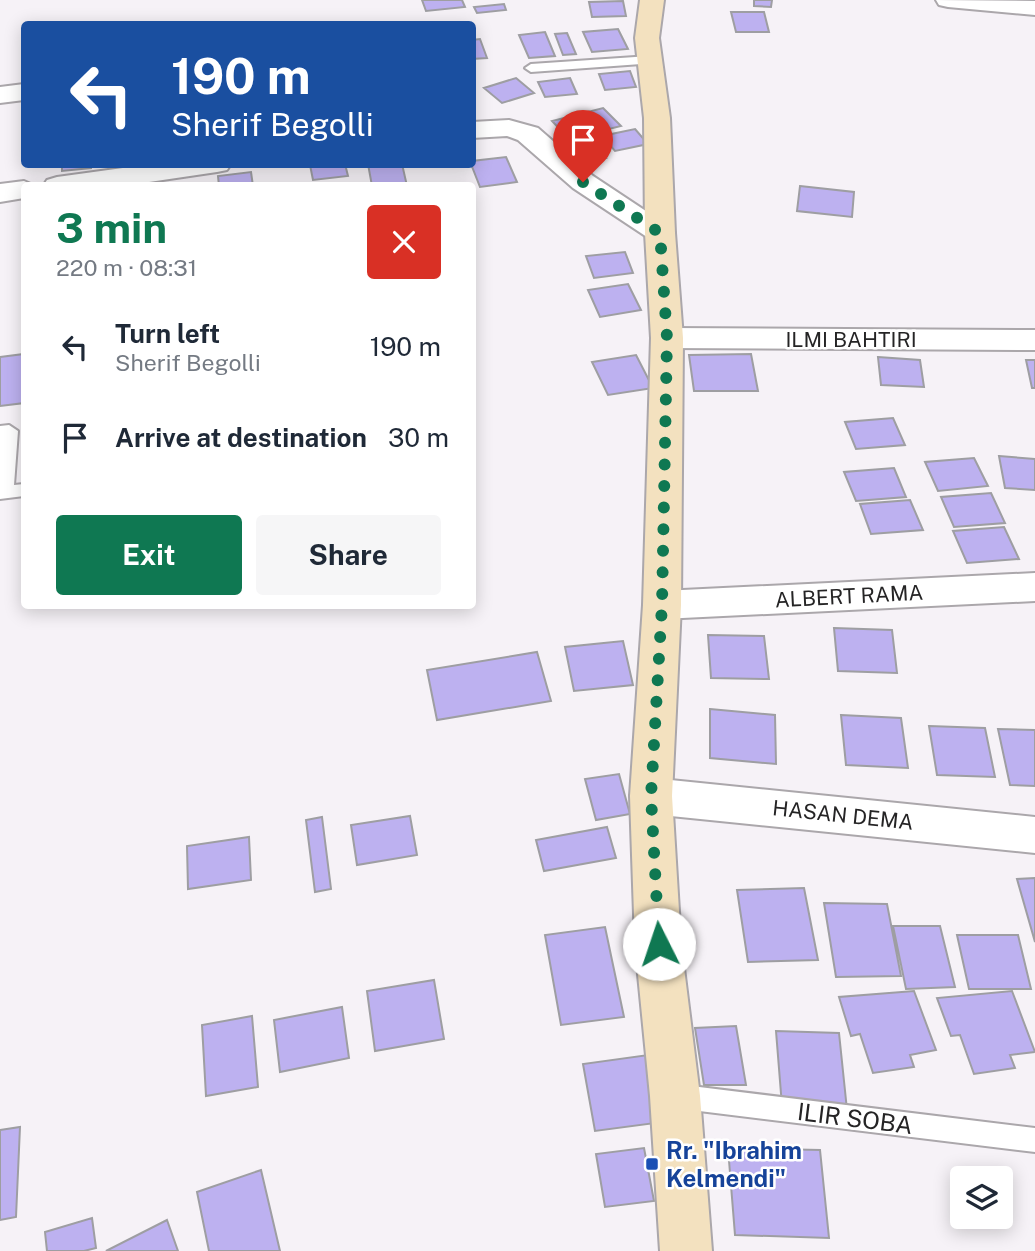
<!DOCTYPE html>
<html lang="en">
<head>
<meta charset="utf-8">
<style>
	:root { --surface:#fff; --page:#f6f6f7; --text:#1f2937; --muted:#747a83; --accent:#0f7852 }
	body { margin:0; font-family:"Public Sans",sans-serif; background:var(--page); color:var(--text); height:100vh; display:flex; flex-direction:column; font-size:26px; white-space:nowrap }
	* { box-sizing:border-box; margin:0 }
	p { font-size:23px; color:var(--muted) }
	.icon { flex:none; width:38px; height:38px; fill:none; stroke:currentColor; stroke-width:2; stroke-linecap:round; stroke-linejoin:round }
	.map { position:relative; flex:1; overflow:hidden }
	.sheet { position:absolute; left:21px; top:182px; width:455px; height:427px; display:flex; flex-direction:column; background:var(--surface); border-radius:7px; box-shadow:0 4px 18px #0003 }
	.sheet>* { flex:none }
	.top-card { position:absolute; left:21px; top:21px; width:455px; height:147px; border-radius:7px; box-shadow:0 4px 18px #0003; background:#1a4fa0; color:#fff; overflow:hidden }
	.buttons { position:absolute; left:950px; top:1166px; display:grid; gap:14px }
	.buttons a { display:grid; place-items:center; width:63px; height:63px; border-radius:7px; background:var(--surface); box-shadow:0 4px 18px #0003; font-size:35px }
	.pin { position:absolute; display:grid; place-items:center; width:60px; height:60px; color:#fff; margin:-72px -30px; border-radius:50% 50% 50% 0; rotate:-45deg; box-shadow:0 0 7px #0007 }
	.pin .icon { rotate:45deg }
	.me { position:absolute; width:77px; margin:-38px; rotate:356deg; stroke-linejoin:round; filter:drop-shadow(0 0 5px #0008) }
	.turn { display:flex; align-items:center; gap:24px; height:147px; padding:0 35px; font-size:32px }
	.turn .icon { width:91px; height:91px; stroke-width:2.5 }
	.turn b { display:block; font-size:49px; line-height:60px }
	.round { display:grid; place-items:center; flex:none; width:74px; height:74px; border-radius:7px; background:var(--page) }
	.overview { display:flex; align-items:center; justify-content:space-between; height:119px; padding:0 35px }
	h1 { font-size:42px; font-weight:700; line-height:52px; color:var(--accent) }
	.action { display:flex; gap:14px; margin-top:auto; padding:14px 35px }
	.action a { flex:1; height:80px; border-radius:7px; background:var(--accent); color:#fff; font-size:28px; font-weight:700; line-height:80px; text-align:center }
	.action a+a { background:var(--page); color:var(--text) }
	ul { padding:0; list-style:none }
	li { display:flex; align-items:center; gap:21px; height:91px; padding:0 35px }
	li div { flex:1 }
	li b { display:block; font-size:26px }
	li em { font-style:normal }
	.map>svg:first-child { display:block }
</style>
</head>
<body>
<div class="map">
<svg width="1035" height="1251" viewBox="0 0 1035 1251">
	<rect width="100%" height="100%" fill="#f6f2f7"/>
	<path fill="#bdb1f0" stroke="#9e9ea2" stroke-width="2" d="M422,0H462L465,7L426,11Z
		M754,0H772L771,7L754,6Z
		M623,1L626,16L592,17L589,2Z
		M504,4L506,10L477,13L474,7Z
		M731,12H764L769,32H736Z
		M618,29L628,49L592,52L583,32Z
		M545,32L555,56L529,58L519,35Z
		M567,33L576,54L563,55L555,34Z
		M480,39L487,58L472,59V40Z
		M630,71L636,87L605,90L599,74Z
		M516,78L534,93L502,103L484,88Z
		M570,78L577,94L545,97L538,82Z
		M603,108L621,126L569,139L552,121Z
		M635,129L648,144L615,151L602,136Z
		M591,141L606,158L577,165L563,148Z
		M506,157L517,182L480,187L471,164L472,161Z
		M62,164H91V168L62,171Z
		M345,164L348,176L313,180L310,165Z
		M368,164H402L407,186H372Z
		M251,172L253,186H219L218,176Z
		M800,186L854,192L852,217L797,211Z
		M625,252L633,273L594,278L586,256Z
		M628,284L641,310L600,317L588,290Z
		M24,354V403L0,406V357Z
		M751,354L758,391H694L689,355Z
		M636,355L653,388L608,395L592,362Z
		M878,357L920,360L924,387L881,385Z
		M1026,360H1035V388H1032Z
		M893,418L905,445L856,449L845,422Z
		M999,456L1035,459V490L1005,488Z
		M974,458L988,486L938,491L925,462Z
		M894,468L906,497L856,501L844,472Z
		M991,493L1005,523L954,527L941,497Z
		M910,500L923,530L871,534L860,504Z
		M1004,527L1019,559L967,563L953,531Z
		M834,628L892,630L897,673L838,671Z
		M708,635L764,636L769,679L711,678Z
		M623,641L633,685L574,691L565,647Z
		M537,652L551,701L437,720L427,670Z
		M710,709L775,715L776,764L710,758Z
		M841,715L901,718L908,768L846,765Z
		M929,726L985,728L995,777L937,775Z
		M998,729L1035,730V786L1010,785Z
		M619,774L630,814L596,820L585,779Z
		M410,816L417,855L357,865L351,825Z
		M322,817L331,889L315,892L306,820Z
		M607,827L616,858L544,871L536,840Z
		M249,837L251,880L188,889L187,846Z
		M1035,878V942L1017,879Z
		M804,888L818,960L748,962L737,890Z
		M824,903L887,904L901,976L836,977Z
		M893,926H940L955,987L906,989Z
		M605,927L624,1017L561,1025L545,935Z
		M957,935H1018L1031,989H969Z
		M434,980L444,1039L375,1051L367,991Z
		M914,991L936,1050L910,1055L914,1067L873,1073L860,1034L851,1036L839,997Z
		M1012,991L1035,1052L1010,1055L1015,1068L974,1074L960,1035L951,1036L937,998Z
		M342,1007L349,1058L280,1072L274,1020Z
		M252,1016L258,1087L206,1096L202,1025Z
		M736,1026L746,1085H704L695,1028Z
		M776,1031L839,1033L847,1110L782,1106Z
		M648,1055L663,1122L595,1131L583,1064Z
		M20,1127L16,1217L0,1220V1130Z
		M644,1148L654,1201L605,1207L596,1154Z
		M728,1148L820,1150L829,1238L735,1235Z
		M261,1170L280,1251H209L197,1192Z
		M92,1218L96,1248L84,1251H47L45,1232Z
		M167,1220L178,1251H106Z"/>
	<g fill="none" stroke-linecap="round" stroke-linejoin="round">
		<defs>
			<path id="lane" d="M650,56L655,57V63L531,72L525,68L531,64Z
				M9,425L18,431L14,485L24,484V496L0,499V426Z
				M675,1084L1035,1128V1152L675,1108L666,1104L663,1096L666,1088Z"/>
			<path id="street" d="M936,0L1035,1V15L948,7L939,5Z
				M24,84V100L0,103V87Z
				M509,120L538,128L593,176L670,227L675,233L670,239L660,242L650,239L573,188L518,140L507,136L472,138V122Z
				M152,164H231L227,170L217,172L122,186H43L47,180L57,177Z
				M24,181L35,186H24V198L0,202V184Z
				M667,328L1035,330V350L667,348L656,345L651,338L656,331Z
				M1035,573V601L662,619L649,615L643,605L649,595L662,591Z
				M651,778L1035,817V853L651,814L636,808L630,796L636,784Z"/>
			<path id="secondary" d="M640,0H664L659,38L670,118L675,233L683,338L681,605L672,796L681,944L700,1096L712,1251H660L650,1096L635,944L630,796L643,605L651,338L645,233L644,118L635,38Z"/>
		</defs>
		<use href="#lane" stroke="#aba7ab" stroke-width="4"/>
		<use href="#street" stroke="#aba7ab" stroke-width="4"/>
		<use href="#secondary" stroke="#aba7ab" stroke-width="4"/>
		<use href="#lane" fill="#fff" fill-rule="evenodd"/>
		<use href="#street" fill="#fff" fill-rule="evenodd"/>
		<use href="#secondary" fill="#f3e1bf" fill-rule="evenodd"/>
	</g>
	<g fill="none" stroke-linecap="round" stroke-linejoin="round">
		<path stroke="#0f7852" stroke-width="12" stroke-dasharray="0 21.6" d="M583,182L660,233L667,338L662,605L651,796L659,944"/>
	</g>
	<rect fill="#1a4fb4" stroke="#fff" stroke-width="2.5" x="645" y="1157" width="14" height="14" rx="3.5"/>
	<g text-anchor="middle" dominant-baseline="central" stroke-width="5" stroke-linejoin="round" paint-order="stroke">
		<g font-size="21" fill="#252425" stroke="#fff">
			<text x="851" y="339">ILMI BAHTIRI</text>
			<text transform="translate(849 596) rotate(-3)">ALBERT RAMA</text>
			<text transform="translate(843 815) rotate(6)">HASAN DEMA</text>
		</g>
		<g font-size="24" fill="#252425" stroke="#fff">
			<text transform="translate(855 1118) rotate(7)">ILIR SOBA</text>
		</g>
		<g font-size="24" font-weight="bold" fill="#164399" stroke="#fff" text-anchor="start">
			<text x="666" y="1150">Rr. "Ibrahim<tspan x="666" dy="28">Kelmendi"</tspan></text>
		</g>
	</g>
</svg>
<div class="buttons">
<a><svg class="icon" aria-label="layers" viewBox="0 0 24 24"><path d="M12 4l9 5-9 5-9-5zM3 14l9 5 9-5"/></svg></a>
</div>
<div class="pin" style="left:583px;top:182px;background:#d93025"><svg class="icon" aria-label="arrive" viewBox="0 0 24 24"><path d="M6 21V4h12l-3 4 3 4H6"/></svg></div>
<svg class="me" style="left:659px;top:944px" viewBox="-20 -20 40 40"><circle r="19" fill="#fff"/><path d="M0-13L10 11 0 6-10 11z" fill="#0f7852"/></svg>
<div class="top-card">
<div class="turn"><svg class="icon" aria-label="left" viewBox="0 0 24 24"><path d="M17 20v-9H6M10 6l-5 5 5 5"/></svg><div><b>190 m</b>Sherif Begolli</div></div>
</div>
<section class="sheet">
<div class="overview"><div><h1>3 min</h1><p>220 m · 08:31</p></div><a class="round" style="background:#d93025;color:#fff"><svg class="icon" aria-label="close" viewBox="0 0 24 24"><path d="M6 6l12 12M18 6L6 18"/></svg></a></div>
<ul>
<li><svg class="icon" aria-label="left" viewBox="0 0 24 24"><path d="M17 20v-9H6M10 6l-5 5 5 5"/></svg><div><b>Turn left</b><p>Sherif Begolli</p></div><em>190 m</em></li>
<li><svg class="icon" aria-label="arrive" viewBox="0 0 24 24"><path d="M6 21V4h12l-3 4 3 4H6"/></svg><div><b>Arrive at destination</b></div><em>30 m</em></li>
</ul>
<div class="action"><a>Exit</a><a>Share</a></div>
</section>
</div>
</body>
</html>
